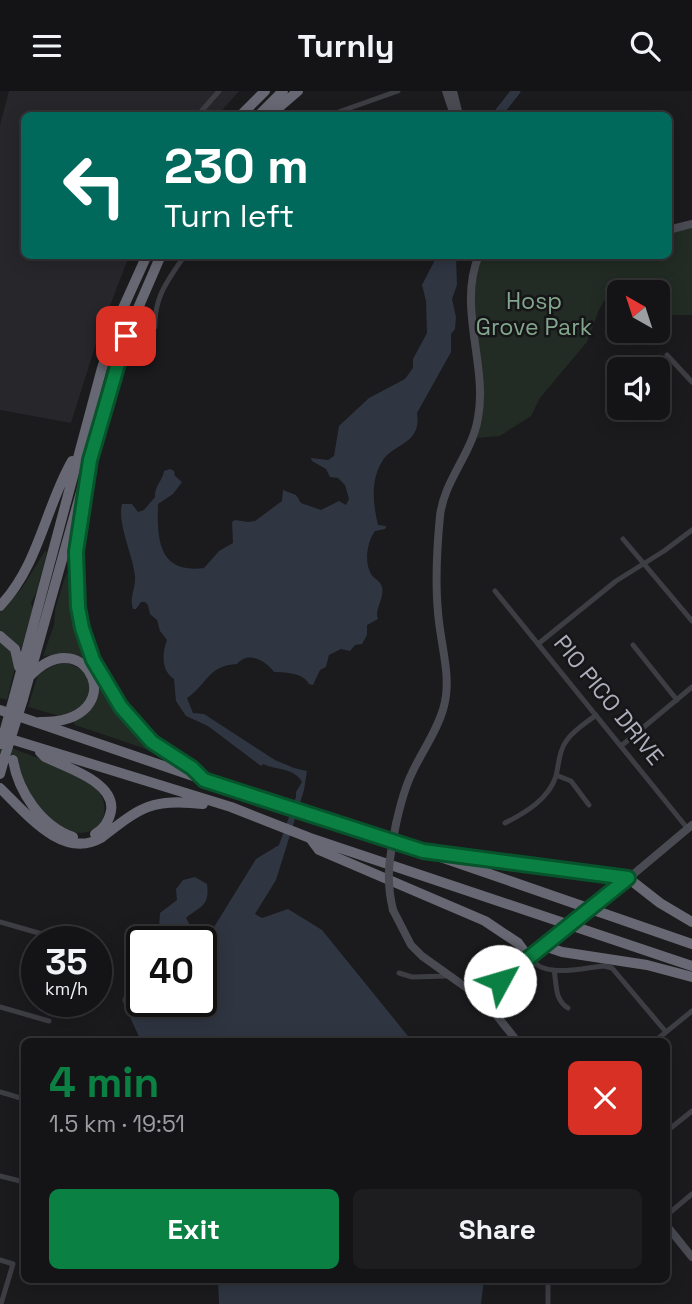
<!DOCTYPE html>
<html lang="en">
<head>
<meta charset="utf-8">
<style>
	:root { --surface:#141416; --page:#1d1d1f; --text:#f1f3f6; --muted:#9d9ea1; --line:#333335; --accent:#0b8043 }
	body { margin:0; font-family:"Space Grotesk",sans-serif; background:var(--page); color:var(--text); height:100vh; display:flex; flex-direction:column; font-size:26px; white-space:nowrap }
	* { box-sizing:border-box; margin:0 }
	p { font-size:23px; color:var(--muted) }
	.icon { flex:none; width:38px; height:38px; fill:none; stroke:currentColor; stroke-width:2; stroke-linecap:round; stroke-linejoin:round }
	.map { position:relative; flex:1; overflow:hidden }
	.details { position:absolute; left:21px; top:947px; width:649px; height:245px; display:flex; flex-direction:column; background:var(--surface); border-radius:10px; box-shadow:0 4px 18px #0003,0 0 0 2px var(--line) }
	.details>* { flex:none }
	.banner { position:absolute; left:21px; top:21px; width:651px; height:147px; border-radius:10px; box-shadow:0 4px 18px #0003,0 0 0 2px var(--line); background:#00695c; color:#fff; overflow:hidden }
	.needle { width:46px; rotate:321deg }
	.tools { position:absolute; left:607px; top:189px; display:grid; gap:14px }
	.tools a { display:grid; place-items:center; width:63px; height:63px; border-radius:10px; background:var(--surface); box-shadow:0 4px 18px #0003,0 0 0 2px var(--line); font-size:35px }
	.speed { position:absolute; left:21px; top:835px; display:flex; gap:14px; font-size:35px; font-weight:700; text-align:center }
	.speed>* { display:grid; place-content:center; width:91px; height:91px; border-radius:50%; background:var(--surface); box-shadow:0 4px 18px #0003,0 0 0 2px var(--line); line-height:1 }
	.speed small { font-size:18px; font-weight:400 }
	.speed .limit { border:4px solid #111; border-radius:10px; background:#fff; color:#111 }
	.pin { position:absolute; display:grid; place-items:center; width:60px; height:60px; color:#fff; margin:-30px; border-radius:14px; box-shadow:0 4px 10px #0006 }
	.me { position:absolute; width:77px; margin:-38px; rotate:51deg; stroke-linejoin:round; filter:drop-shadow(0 0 5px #0008) }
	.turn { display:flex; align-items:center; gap:24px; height:147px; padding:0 28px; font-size:32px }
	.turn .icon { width:91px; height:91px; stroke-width:2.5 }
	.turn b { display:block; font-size:49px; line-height:60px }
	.round { display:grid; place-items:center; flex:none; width:74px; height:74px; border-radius:10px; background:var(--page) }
	.headline { display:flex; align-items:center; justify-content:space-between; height:119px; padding:0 28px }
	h1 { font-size:42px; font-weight:600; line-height:52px; color:var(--accent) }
	.primary-button { display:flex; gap:14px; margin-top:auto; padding:14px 28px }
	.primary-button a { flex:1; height:80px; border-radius:10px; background:var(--accent); color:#fff; font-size:28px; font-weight:600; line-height:80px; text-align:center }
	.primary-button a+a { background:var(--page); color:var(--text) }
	header { display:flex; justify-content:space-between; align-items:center; height:91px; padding:0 28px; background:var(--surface); font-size:32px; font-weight:600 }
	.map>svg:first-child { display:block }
</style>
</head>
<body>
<header><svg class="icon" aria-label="menu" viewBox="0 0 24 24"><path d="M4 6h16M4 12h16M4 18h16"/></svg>Turnly<svg class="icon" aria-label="search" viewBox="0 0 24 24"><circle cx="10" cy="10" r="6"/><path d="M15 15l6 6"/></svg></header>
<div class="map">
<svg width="692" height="1213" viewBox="0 0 692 1213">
	<rect width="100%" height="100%" fill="#1b1a1d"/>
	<path fill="#27262a" d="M9,0H239L218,24H24V164L129,165L98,246L71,332L0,319V34Z"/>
	<path fill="#222b24" d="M692,135V224H658V201L610,200L599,219L587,251L540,307L531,325L500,345L477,347C490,286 462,225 482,165L668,164L669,142Z
		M45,460L47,461L37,500L31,512L33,517L21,558L0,541V521L22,497Z
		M68,481L71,483L86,557L149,653L146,658L75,634L73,631L96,590L63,563L43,565L54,534L55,519L65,486Z
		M0,548L7,552L16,573L7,609L0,607Z
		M63,569L86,581L91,599L81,619L59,625L28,616L38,583Z
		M0,653C31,664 67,676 93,695C112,709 107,741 81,742C60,742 34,713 25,695C21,688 20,678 18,669L0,662Z"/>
	<path fill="#2f3642" d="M437,165H456L457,194L452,208L456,226L455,238L451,243V261L417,322C422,353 394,352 383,369C370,389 373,413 378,434L386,435L385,438L375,440C367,451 364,471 371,483C374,488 380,489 382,496C385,507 374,518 378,528L367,534V544L362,553L355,554L350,560L341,558L329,564L326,576L320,579L313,594L309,593C302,581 287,582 274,581C265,569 248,560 237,573C208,574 207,594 187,607L193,622L204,623L275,669L294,677L307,680L304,699L276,789L255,823L262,827L288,818L322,839L412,950H141L122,909L142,871V910H201V850H152L159,837L160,822L177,809L176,798L183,789L195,786L207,793C210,816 200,815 186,827L196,845L211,841L256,768L279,754L296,706V701L302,691C295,677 276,679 263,673L261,675L208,635L186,625L176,610L174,588C161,580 162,562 167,549L160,540L157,529L150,523L148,514L145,511H141L136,518H133C129,506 136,497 135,485C133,464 117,433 122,413H132L138,421L144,419L155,406C155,393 162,391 164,380L170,378L174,380L175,385L182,391L173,403L158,413C157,448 158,483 204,477L219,460L233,452L232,431L235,429L248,431L255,430L282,410L283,399L296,404L301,412L321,419L339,410L346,414L349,408L345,394L338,387L330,386L326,378L312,370L311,367L328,369L334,365L339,335L369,307L405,288L413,277V268L427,242L426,210L422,194Z
		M218,1188H484L481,1213H219Z"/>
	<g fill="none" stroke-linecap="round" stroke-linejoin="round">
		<path stroke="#2f3642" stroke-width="9" d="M497,24L516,0"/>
		<path stroke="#3d3d44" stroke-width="5" d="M198,24L219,0
			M330,24L398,0
			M155,236C154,206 168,189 185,164
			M667,264L692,291
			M623,448L692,530
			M495,500L688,738
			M538,553L616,490L664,460L692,439
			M633,554L677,609
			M621,655L692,596
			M556,684L571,690L589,714
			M505,732C525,722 549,708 556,685C559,673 559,659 567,649C574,639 586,632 596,624
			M0,831L42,843
			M529,867C546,888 580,877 604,875L612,877L666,941
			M554,879C557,894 554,908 568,917
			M399,882L412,886L447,885
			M0,916L49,930
			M655,950L692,920
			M0,1001L24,1008
			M667,1040L692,1020
			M0,1085L24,1091
			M667,1124L692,1103
			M0,1169L13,1173L1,1213
			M548,1213V1188"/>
		<path stroke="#494a52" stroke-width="8" d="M446,0L454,24
			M453,0L459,24
			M668,139L692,133
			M396,733C400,715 404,698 412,682C422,660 438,639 444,615C452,585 440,552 438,521C435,490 437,456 440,425C444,389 472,363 478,327C488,274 457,216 479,164
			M605,807L692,734
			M393,819L411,854L422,865L485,910L517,950
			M480,906L546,853
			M667,1135L692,1166"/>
		<path stroke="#676873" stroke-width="10" d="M241,24L265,0
			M259,24L283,0
			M270,24L298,0
			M83,416C65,508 81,584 152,650C166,664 185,671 200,684
			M0,515C39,474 45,417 72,370
			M0,545L15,558L19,576
			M31,584C87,527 135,632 40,631
			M14,606L102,277L119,226L147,164
			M23,608L114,283L126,245L161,164
			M0,619L304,723L423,760L692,853
			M4,646L231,716L310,747L692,875
			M40,661L45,666C65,676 116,691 111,720C109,730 104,738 95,743
			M13,669C18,700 41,735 73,746
			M0,683L5,665
			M0,697C26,722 62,769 101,747C141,716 151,707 203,713
			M310,747L319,759L485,830L518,852L529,867
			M447,763L628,787L660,812L692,831
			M544,855L562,861L647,874L692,886"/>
		<path stroke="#494a52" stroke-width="8" d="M393,819C385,786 390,765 396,733
			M554,847L605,807"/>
		<path stroke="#676873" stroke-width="10" d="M1,653L14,606
			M5,665L23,608"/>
	</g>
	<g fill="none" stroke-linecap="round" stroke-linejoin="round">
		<defs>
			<path id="route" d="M126,245L90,369L76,461L78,516L82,537L93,569L121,616L152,651L192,677L204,689L423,760L628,787L500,890"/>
		</defs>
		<use href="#route" stroke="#07532c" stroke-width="18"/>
		<use href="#route" stroke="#0b8043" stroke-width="12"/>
	</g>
	<g text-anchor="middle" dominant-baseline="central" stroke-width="5" stroke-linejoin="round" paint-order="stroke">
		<g font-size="23" fill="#83a78c" stroke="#161518">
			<text x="534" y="210">Hosp<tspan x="534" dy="26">Grove Park</tspan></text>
		</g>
		<g font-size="23" fill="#adafbc" stroke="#161518">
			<text transform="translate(609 609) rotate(51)">PIO PICO DRIVE</text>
		</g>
	</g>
</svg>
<div class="tools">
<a><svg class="needle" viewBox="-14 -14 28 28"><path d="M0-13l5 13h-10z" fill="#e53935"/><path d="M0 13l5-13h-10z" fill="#9d9ea1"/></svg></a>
<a><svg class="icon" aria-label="sound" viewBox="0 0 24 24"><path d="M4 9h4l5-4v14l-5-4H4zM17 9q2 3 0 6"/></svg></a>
</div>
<div class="speed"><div>35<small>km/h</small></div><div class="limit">40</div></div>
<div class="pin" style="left:126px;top:245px;background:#d93025"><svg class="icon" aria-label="arrive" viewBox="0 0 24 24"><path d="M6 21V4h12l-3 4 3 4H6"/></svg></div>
<svg class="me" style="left:500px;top:890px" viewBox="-20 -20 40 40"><circle r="19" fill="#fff"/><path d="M0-13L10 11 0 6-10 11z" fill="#0b8043"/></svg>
<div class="banner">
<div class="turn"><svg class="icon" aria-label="left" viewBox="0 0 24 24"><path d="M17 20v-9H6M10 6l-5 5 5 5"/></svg><div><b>230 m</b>Turn left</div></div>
</div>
<section class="details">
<div class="headline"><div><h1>4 min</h1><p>1.5 km · 19:51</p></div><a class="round" style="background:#d93025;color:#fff"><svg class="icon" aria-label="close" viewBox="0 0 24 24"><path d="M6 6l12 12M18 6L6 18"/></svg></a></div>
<div class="primary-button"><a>Exit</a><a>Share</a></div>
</section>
</div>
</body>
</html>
